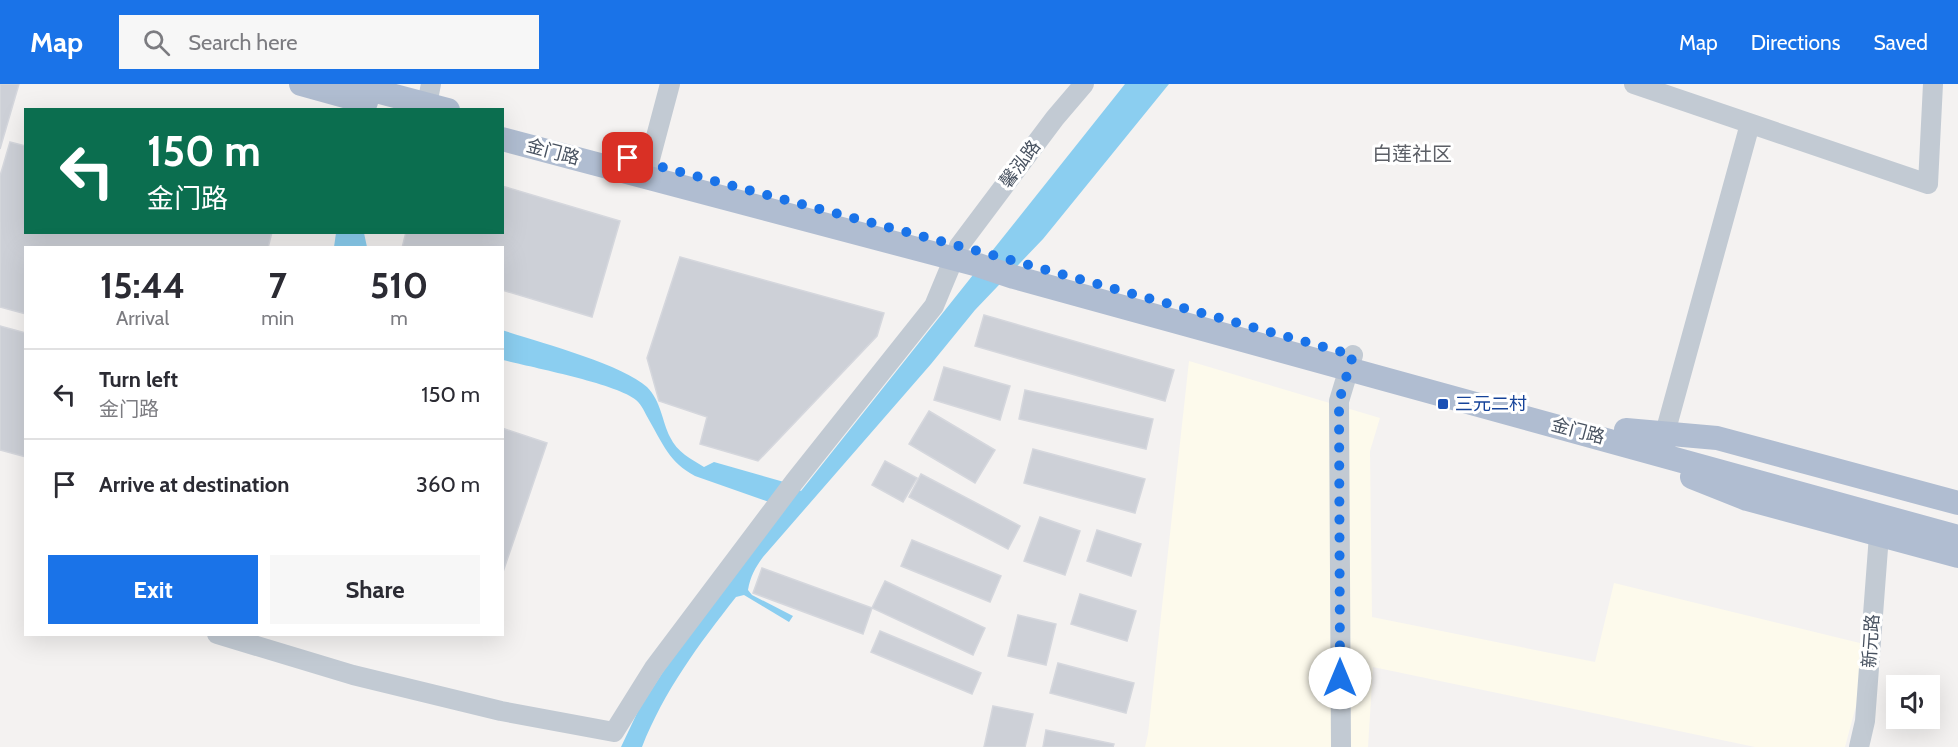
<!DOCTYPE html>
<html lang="en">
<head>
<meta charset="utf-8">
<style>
	:root { --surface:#fff; --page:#f7f7f7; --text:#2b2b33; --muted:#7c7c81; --line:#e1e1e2; --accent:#1a73e8 }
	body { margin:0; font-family:Cabin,"Noto Sans SC",sans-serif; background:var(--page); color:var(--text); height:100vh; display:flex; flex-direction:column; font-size:22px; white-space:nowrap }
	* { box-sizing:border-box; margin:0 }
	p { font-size:20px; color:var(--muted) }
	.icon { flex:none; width:33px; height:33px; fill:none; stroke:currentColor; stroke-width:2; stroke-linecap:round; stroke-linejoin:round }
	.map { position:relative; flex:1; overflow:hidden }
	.panel { position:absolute; left:24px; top:162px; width:480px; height:390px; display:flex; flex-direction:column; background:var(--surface); border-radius:0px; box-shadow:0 6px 24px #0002 }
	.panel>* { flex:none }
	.top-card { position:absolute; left:24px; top:24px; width:480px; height:126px; border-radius:0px; box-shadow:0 6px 24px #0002; background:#0b6e4f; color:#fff; overflow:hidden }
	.buttons { position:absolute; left:1886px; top:591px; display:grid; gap:12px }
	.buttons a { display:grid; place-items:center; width:54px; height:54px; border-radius:0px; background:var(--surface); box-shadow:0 6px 24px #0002; font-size:30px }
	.pin { position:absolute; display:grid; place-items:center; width:51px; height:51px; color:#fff; margin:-26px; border-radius:12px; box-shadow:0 3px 9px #0006 }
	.me { position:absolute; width:66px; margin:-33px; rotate:0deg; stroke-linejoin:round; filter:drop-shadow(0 0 4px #0008) }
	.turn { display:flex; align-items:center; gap:21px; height:126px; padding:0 24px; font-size:27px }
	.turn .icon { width:78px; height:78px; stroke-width:2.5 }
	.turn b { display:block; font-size:42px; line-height:51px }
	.eta { display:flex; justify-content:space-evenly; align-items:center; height:102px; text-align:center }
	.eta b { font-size:36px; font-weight:700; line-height:42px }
	.primary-button { display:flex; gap:12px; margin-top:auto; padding:12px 24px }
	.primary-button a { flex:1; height:69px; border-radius:0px; background:var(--accent); color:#fff; font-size:24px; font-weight:700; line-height:69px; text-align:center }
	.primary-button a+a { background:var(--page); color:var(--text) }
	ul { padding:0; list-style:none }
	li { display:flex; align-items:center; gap:18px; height:90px; padding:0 24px; border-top:2px solid var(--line) }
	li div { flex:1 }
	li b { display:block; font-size:22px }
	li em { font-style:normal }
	header { display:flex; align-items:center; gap:36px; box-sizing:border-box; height:84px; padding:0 30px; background:var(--accent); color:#fff }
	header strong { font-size:28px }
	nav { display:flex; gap:33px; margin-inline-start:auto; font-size:21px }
	.search { width:420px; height:54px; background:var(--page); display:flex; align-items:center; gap:15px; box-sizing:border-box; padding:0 21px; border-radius:0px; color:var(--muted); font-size:22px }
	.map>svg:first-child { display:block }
</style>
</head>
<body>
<header>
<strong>Map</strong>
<div class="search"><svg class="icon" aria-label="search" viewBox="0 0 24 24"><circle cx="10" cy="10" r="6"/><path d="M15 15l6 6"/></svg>Search here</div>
<nav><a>Map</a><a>Directions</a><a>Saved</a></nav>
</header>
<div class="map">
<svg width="1958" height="663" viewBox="0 0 1958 663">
	<rect width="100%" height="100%" fill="#f4f2f1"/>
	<path fill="#fdfaec" d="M1189,277L1380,334L1370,367L1372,533L1595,578L1614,499L1872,562L1845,663H1755L1373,583L1368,663H1145L1148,650Z"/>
	<path fill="#8bcef0" d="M1125,0H1169L1043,155L975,226L931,280L763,473C755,484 750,493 748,506L752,511L793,532L789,538L744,511L736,513C699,560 664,607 642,663H621L639,625L772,419L695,392C669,378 663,360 649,336C645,329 642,321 636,316C618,300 530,283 503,276L502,246C538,258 622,280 647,303C661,317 662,337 670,353C677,368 691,375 704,383L714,378L784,398L801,407Z
		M336,149H364L367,163H334Z"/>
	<path fill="#cdd0d7" stroke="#d5d7dd" stroke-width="1.5" d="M0,0H19L0,65Z
		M10,58L26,62V148H272L268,164H26V230L0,223V92Z
		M502,102L620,137L592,233L502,206V164H402L406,148H502Z
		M680,173L884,229L877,252L758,377L700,360L707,333L659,317L647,274Z
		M984,231L1174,286L1165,317L975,262Z
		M0,242L26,249V373L0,366Z
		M944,283L1010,302L1000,336L934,316Z
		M1025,306L1153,335L1146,365L1019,335Z
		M929,327L995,366L975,399L909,360Z
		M502,344L547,359L502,491Z
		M1033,365L1145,395L1135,429L1024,399Z
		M885,377L917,394L903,418L872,401Z
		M921,390L1020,442L1008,465L909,413Z
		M1040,433L1080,447L1065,491L1024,477Z
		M1097,446L1141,460L1131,492L1087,477Z
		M912,456L1001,492L990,518L901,482Z
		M762,484L872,524L863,550L753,509Z
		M885,497L985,544L973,571L872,524Z
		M1080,510L1136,527L1127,557L1071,540Z
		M1018,531L1056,540L1046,581L1008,572Z
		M880,547L981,589L972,610L871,568Z
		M1058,579L1134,599L1126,629L1050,609Z
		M993,622L1033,630L1025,663H984Z
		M1046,646L1114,660L1113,663H1043Z"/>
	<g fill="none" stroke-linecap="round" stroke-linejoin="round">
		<path stroke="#c2cad3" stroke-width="20" d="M1634,0L1928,100L1933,0
			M427,20L431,0
			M649,79L670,0
			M1665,349L1750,40
			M217,550L353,591L501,627L614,648L654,584L794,398L934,222L959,162L1055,34L1084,0
			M1341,663L1339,317L1353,271
			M1859,663L1865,637L1879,451"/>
		<path stroke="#b0bdd1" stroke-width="24" d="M301,0L366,18
			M349,0L448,26
			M502,55L978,181L1014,193L1958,453
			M1626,346L1717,354L1958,419
			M1692,393L1747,415L1958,472"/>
	</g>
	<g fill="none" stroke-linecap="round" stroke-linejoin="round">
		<path stroke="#1a73e8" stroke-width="10" stroke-dasharray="0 18" d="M628,74L989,170L1353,271L1339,317L1340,594"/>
	</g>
	<rect fill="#1a4fb4" stroke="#fff" stroke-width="2" x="1437" y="314" width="12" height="12" rx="3"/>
	<g text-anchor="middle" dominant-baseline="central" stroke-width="6" stroke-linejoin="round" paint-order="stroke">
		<g font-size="18" fill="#485260" stroke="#fff">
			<text transform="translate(553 68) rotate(15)">金门路</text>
			<text transform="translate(1020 80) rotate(-53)">馨泓路</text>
			<text transform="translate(1578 347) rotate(15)">金门路</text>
			<text transform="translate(1871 557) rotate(-86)">新元路</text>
		</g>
		<g font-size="18" fill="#164399" stroke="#fff" text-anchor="start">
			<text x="1455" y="320">三元二村</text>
		</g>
		<g font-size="20" fill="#5d6067" stroke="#fff">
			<text x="1412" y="70">白莲社区</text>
		</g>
	</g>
</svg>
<div class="buttons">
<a><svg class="icon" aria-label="sound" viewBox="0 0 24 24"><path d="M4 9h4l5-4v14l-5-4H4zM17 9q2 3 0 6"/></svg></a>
</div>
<div class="pin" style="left:628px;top:74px;background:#d93025"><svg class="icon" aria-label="arrive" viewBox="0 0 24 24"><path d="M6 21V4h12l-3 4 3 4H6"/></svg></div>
<svg class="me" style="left:1340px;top:594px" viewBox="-20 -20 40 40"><circle r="19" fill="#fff"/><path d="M0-13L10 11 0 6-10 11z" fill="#1a73e8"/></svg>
<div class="top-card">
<div class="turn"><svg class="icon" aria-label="left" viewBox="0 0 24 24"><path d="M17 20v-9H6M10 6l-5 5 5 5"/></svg><div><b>150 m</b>金门路</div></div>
</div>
<section class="panel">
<div class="eta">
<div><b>15:44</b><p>Arrival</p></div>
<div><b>7</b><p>min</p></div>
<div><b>510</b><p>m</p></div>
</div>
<ul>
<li><svg class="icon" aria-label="left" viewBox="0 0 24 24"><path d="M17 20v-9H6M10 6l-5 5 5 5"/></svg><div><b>Turn left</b><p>金门路</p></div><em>150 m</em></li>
<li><svg class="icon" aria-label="arrive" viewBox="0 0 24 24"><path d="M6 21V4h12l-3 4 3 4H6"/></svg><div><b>Arrive at destination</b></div><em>360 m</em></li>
</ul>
<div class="primary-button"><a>Exit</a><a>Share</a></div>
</section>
</div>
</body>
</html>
